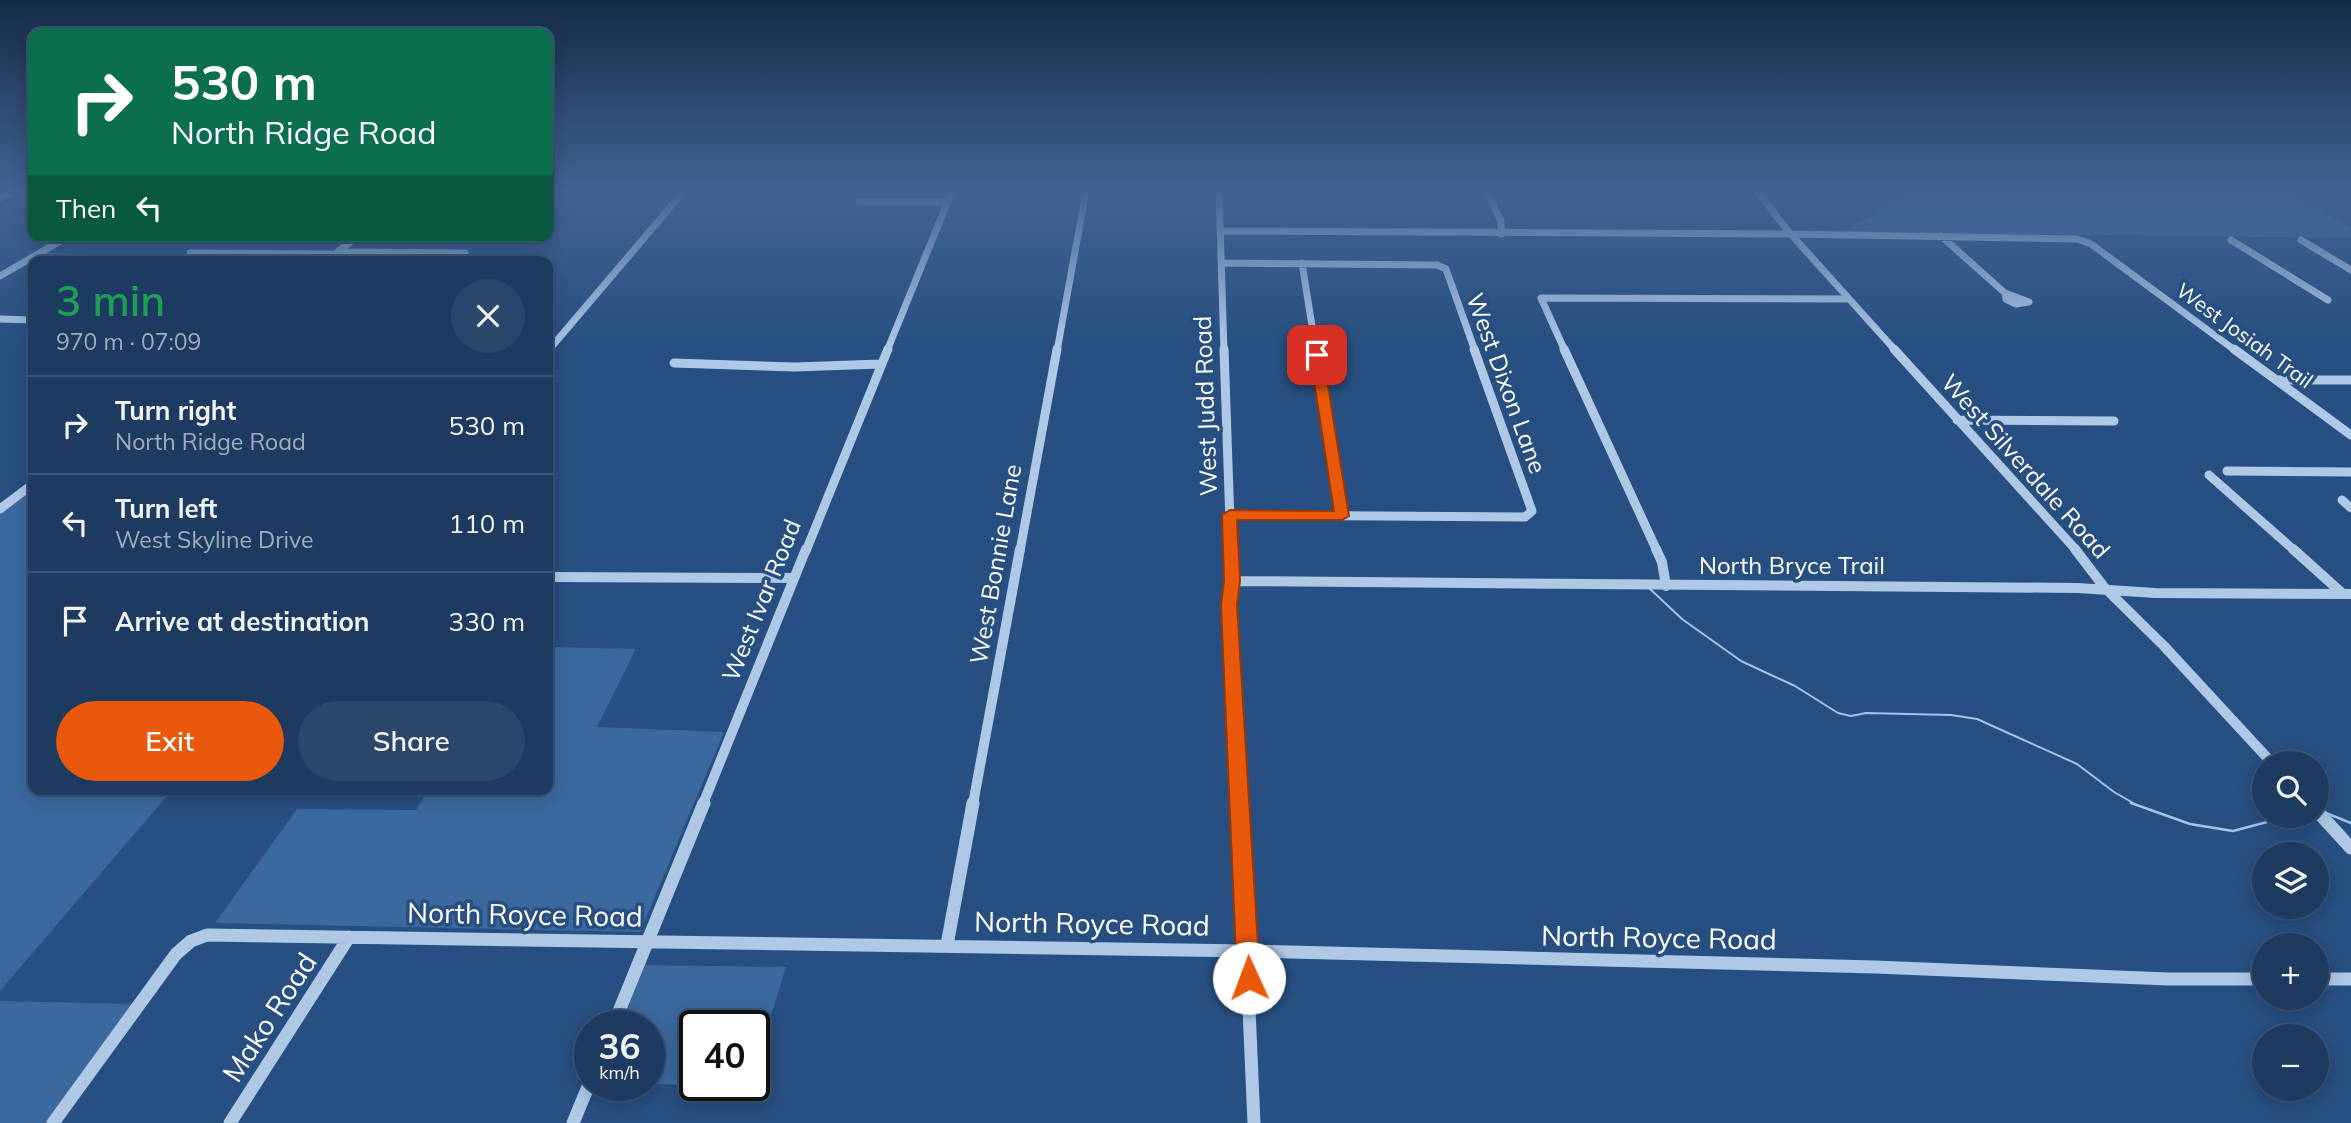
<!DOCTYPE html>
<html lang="en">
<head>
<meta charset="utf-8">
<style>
	:root { --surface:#1d3b61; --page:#2a466a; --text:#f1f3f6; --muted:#a0adbd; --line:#3b5576; --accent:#ea580c }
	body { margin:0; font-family:Mulish,sans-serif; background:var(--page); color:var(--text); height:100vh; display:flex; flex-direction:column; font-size:26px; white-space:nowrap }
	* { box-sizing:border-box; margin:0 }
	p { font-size:23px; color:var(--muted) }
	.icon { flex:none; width:38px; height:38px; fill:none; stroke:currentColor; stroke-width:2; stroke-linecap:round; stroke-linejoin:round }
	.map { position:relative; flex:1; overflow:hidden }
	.details { position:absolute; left:28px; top:256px; width:525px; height:539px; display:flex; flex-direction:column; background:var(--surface); border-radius:14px; box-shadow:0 4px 18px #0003,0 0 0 2px var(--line) }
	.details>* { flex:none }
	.hud { position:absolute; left:28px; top:28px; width:525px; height:214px; border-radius:14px; box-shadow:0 4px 18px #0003,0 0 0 2px var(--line); background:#0b6e4f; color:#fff; overflow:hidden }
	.tools { position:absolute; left:2252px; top:751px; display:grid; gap:14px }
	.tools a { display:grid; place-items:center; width:77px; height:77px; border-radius:50%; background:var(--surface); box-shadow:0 4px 18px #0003,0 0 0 2px var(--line); font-size:35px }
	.speed { position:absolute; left:574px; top:1010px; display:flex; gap:14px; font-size:35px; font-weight:700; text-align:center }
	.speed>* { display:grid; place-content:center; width:91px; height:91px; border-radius:50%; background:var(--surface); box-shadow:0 4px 18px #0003,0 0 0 2px var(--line); line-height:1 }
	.speed small { font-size:18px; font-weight:400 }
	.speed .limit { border:4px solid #111; border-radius:10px; background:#fff; color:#111 }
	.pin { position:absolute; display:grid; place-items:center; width:60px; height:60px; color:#fff; margin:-30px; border-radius:14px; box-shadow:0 4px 10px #0006 }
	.me { position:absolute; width:77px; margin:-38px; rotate:358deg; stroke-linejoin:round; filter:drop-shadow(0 0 5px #0008) }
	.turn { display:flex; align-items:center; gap:24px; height:147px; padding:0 28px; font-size:32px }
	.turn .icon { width:91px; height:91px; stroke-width:2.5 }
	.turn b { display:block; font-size:49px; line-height:60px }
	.then { display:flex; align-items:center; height:66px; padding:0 28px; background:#0003; gap:14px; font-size:26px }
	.round { display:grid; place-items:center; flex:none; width:74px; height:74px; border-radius:37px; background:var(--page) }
	.overview { display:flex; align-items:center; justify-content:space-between; height:119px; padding:0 28px }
	h1 { font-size:42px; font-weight:600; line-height:52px; color:#1e9e55 }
	.primary-button { display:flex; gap:14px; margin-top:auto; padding:14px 28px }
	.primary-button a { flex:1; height:80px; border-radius:42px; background:var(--accent); color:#fff; font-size:28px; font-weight:600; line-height:80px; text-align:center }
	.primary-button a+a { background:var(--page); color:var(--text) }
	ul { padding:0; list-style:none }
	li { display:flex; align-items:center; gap:21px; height:98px; padding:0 28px; border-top:2px solid var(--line) }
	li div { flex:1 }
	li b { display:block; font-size:26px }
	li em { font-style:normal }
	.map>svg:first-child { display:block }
</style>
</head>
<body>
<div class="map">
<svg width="2351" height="1123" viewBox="0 0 2351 1123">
	<rect width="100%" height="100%" fill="#274f81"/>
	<path fill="#3b699e" d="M1913,191H2284L2351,227V238L1843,232Z
		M33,483V789H173L0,991V508Z
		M548,647L636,649L597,727L724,732L640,932L215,923L297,809L416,810L429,789H548Z
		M645,965L786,967L754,1072V1026H695V1085L649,1084V1026H621Z
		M0,1001L134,1004L47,1123H0Z"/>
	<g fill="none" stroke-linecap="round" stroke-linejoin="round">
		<path stroke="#a3c3e7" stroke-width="2" d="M1649,588L1682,619L1741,661L1795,686L1838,713L1851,716L1866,713L1951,715L1977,719L2077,764L2114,792L2135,804"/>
		<path stroke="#a3c3e7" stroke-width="2.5" d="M2131,803L2190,824L2233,831L2290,816
			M2326,813L2351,823"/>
		<path stroke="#aec8e6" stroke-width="7" d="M1219,191L1224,351
			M1487,191L1501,221V234
			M1757,191L1788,231L1896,351
			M0,198L14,191
			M859,202H947
			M1220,231L1791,234L2077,239L2091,244L2236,351
			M1941,236L2005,293
			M2231,240L2328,300
			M2301,240L2351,270
			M338,252L465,253
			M190,253L335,254
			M33,257L142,258
			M326,261L358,236
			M1222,263L1437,265L1446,269L1475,351
			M1302,263L1316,351
			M0,276L69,236
			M2005,293L2029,302L2016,304L2006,299Z
			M0,319L33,320
			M548,351L684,191
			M887,351L952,191
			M1057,351L1086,191
			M1565,351L1541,298L1849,299"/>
		<path stroke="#aec8e6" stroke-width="9" d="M1224,349L1231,551
			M1316,349L1342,516
			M1564,349L1657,551
			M1894,349L2077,551
			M2234,349L2351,435
			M548,351L550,349
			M674,363L794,367L881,364
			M2277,380H2351
			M1957,420L2114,421
			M2227,471L2351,472
			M2209,475L2295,551
			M2342,500L2351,508
			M0,509L33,484
			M1230,515L1525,517L1532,511L1474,349
			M806,551L888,349
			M1020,551L1057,349"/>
		<path stroke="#aec8e6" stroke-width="10" d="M1231,549L1232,581L1229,605L1240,804
			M1656,549L1662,562L1666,586
			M2075,549L2104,587L2164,646L2272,763
			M2293,549L2343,594
			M548,577L794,578
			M1232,581L2078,588L2155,593L2351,594
			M703,804L806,549
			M973,804L1020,549"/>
		<path stroke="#aec8e6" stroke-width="13" d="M1240,803L1254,1123
			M2317,811L2351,848
			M947,945L973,803
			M2317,979H2351
			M613,1026L704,803
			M53,1123L176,954L191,941L207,935L1248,951L1875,967L2168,979H2264
			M230,1123L349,937
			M573,1123L590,1082"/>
	</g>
	<linearGradient id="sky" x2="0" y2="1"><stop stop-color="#152b47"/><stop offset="0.55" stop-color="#416392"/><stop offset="1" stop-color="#416392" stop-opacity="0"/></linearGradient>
	<rect width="2351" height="348" fill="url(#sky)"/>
	<path fill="#ea580c" stroke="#983908" stroke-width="2" d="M1317,351L1323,355L1349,516L1342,520H1237L1240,581L1237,605L1260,978L1257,985L1249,988L1241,985L1237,978L1221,605L1224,581L1222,515L1230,510L1334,511L1310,355Z"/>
	<g text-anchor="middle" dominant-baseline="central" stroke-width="7" stroke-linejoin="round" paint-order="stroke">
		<g font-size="21" fill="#fff" stroke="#274f81">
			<text transform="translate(2245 335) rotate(36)">West Josiah Trail</text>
		</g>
		<g font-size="24" fill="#fff" stroke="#274f81">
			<text transform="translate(1507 383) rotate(70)">West Dixon Lane</text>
			<text transform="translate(1205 406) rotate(-92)">West Judd Road</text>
			<text transform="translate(2026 466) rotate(48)">West Silverdale Road</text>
			<text transform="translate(995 564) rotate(-80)">West Bonnie Lane</text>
			<text x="1792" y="565">North Bryce Trail</text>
			<text transform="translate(761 600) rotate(-68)">West Ivar Road</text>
		</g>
		<g font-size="28" fill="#fff" stroke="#274f81">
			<text transform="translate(525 914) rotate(1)">North Royce Road</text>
			<text transform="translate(1092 923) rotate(1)">North Royce Road</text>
			<text transform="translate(1659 937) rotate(1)">North Royce Road</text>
			<text transform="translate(269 1017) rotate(-57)">Mako Road</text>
		</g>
	</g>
</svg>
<div class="tools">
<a><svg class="icon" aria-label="search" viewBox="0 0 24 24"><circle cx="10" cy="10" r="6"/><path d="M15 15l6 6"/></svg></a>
<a><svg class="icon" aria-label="layers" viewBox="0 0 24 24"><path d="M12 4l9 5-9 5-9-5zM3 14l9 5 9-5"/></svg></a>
<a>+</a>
<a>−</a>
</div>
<div class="speed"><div>36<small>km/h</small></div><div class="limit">40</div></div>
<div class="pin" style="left:1317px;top:355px;background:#d93025"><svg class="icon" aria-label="arrive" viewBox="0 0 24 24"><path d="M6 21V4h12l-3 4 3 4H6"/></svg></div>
<svg class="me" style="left:1249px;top:978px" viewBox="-20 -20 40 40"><circle r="19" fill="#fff"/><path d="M0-13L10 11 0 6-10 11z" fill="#ea580c"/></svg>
<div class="hud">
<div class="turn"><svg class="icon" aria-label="right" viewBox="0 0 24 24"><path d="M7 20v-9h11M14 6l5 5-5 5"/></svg><div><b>530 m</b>North Ridge Road</div></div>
<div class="then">Then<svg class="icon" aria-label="left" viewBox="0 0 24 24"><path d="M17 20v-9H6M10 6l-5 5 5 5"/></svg></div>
</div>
<section class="details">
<div class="overview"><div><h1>3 min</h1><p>970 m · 07:09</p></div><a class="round"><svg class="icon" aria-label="close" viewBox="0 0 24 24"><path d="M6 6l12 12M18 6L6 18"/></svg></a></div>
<ul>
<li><svg class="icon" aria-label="right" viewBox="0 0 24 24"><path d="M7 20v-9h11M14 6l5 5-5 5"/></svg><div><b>Turn right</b><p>North Ridge Road</p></div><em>530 m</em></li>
<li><svg class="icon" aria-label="left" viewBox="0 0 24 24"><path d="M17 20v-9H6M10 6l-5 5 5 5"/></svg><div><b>Turn left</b><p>West Skyline Drive</p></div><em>110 m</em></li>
<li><svg class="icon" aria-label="arrive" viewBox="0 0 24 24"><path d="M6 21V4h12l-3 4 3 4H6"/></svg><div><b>Arrive at destination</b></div><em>330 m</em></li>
</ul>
<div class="primary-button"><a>Exit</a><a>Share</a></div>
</section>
</div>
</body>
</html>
